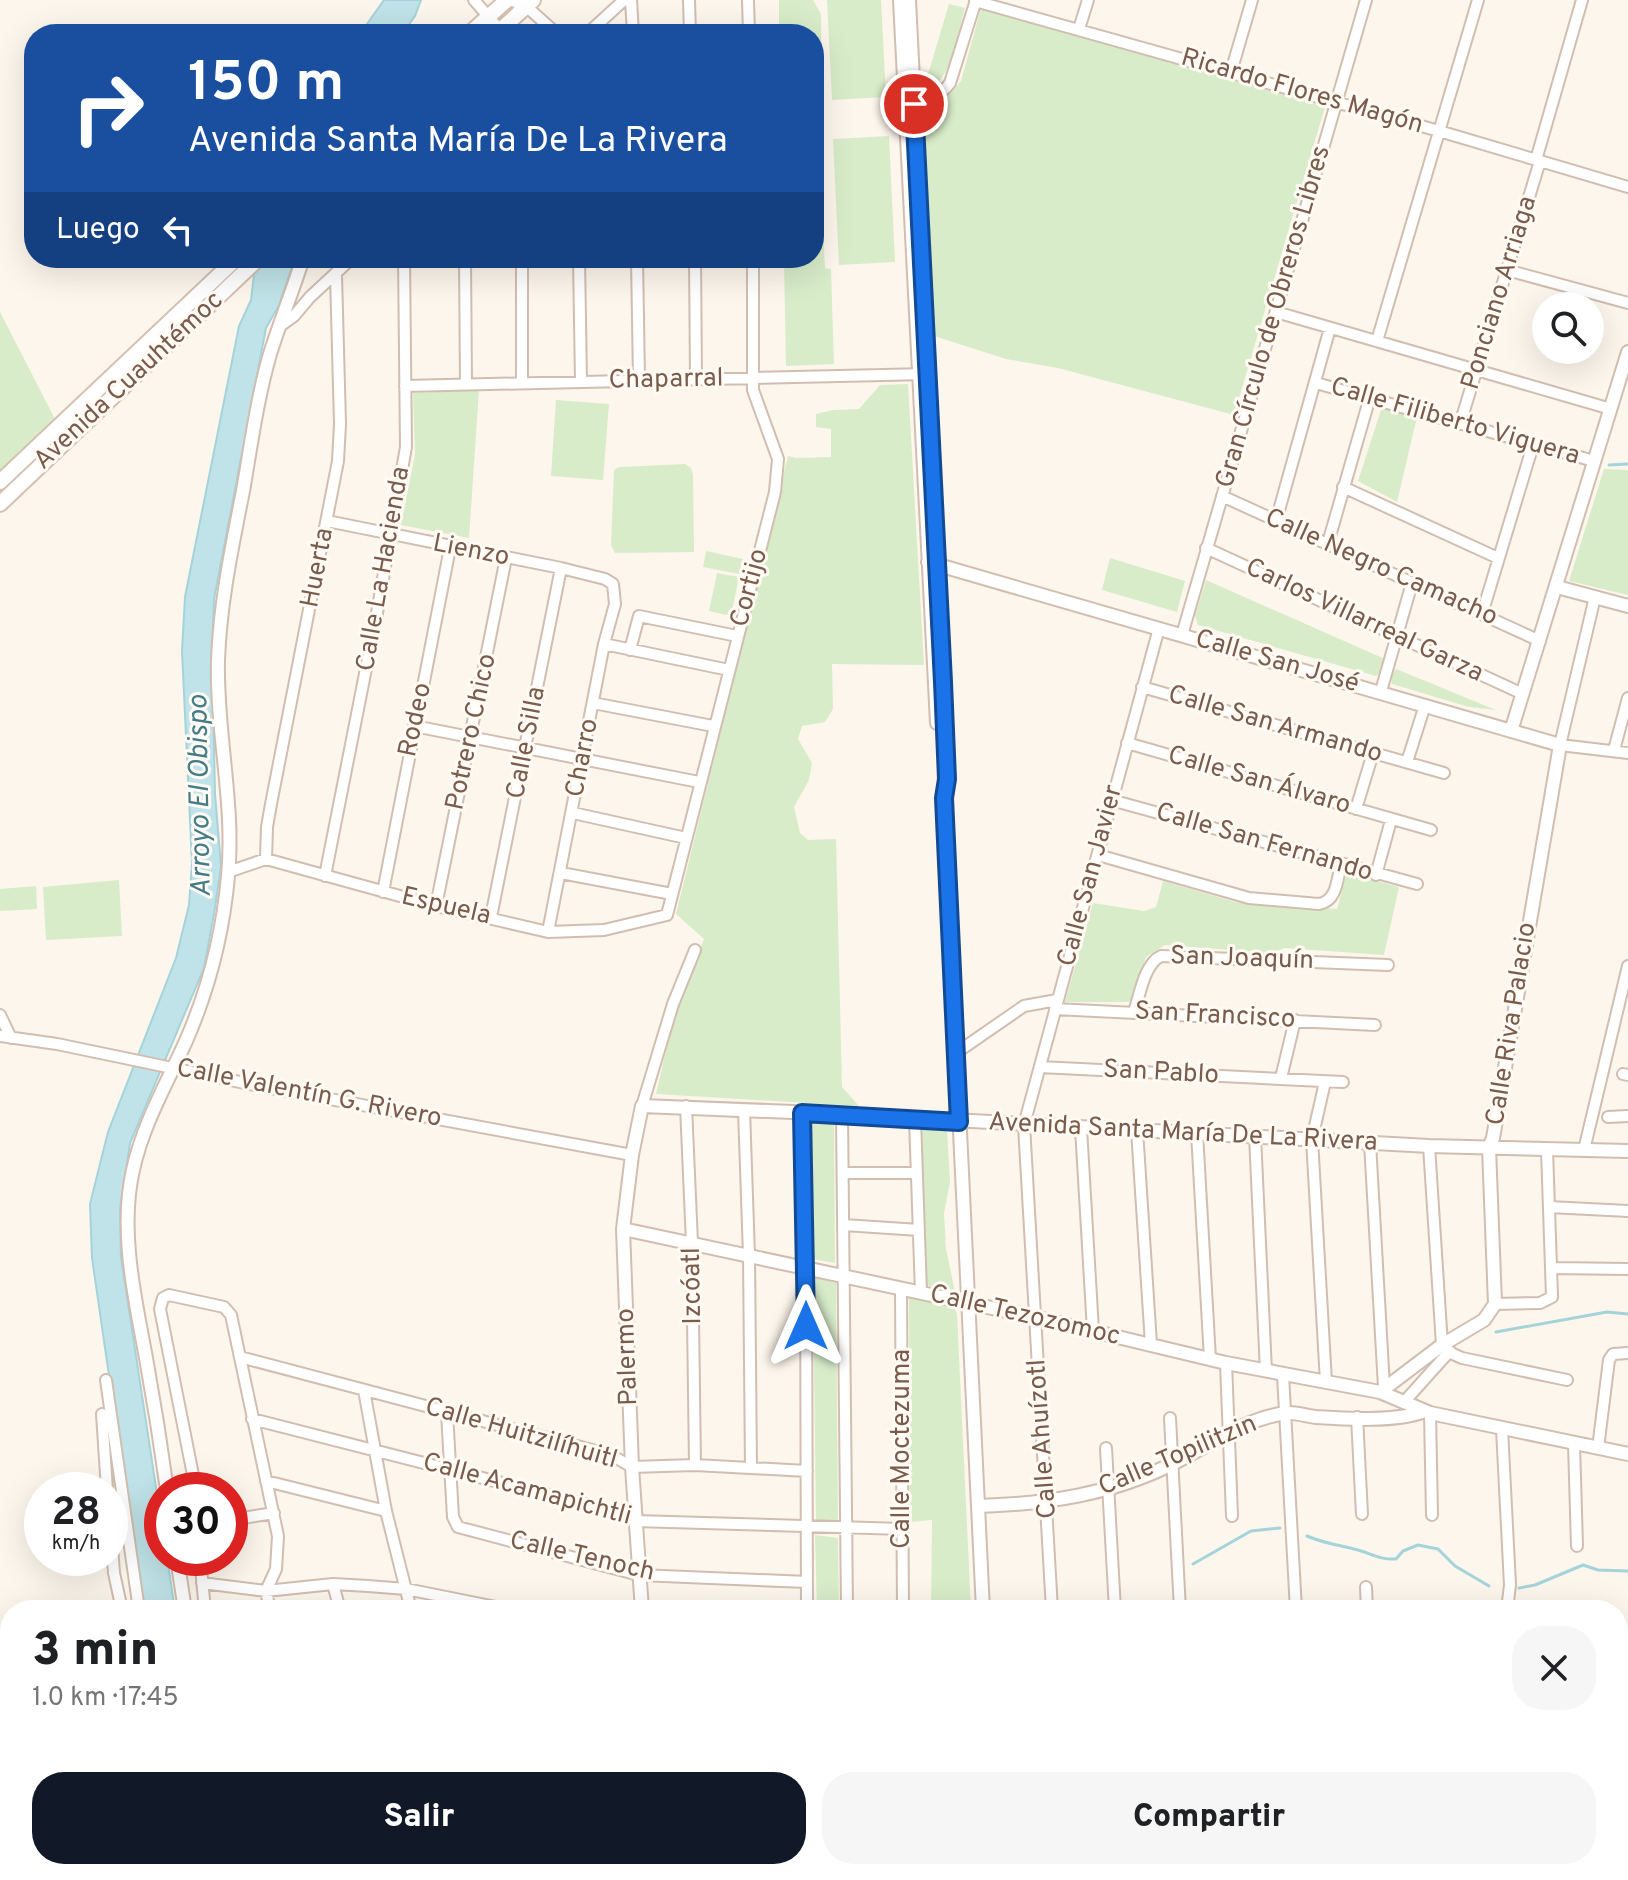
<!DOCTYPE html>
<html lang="es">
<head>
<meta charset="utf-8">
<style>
	:root { --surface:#fff; --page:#f6f6f6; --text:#202124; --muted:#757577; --accent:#111827 }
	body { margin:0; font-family:Overpass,sans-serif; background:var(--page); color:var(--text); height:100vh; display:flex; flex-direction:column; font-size:30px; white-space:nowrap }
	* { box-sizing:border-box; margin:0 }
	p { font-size:26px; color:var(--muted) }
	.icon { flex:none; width:44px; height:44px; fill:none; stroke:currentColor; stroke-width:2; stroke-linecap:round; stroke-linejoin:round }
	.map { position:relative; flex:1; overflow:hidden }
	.panel { position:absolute; left:0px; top:1600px; width:1628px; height:280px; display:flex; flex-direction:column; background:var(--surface); border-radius:32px 32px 0 0; box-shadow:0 8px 32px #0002 }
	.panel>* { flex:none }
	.guide { position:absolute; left:24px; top:24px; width:800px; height:244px; border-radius:32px; box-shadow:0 8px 32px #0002; background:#1a4fa0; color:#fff; overflow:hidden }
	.tools { position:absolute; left:1532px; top:292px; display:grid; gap:16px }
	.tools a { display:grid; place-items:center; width:72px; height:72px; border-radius:50%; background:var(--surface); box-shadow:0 8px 32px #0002; font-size:40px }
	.speed { position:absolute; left:24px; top:1472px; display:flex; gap:16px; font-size:40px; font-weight:700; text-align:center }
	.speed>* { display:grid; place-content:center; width:104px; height:104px; border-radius:50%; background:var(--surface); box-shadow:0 8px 32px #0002; line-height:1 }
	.speed small { font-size:20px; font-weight:400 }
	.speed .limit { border:12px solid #d22; background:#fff; color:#111 }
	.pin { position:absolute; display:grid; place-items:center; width:68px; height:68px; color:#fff; margin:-34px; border:4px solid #fff; border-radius:50%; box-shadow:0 2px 8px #0007 }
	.me { position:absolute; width:88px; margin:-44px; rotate:0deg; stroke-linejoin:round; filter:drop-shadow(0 0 6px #0008) }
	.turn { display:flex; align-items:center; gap:28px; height:168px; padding:0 32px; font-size:36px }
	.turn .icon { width:104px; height:104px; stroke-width:2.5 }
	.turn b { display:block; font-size:56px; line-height:68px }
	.then { display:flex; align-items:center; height:76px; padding:0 32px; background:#0003; gap:16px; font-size:30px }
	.round { display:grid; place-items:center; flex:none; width:84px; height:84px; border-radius:32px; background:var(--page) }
	.summary { display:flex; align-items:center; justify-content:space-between; height:136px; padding:0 32px }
	h1 { font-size:48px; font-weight:800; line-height:60px }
	.action { display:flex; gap:16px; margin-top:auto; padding:16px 32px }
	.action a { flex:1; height:92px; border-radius:32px; background:var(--accent); color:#fff; font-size:32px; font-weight:800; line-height:92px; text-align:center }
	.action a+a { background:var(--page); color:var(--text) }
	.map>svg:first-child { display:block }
</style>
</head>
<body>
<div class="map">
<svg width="1628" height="1880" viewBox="0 0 1628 1880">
	<rect width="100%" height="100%" fill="#fdf6ec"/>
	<path fill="#d8ecc9" d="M779,0H813L821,14L824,251L825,268L831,269L834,364L786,366L784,258H814V34H779Z
		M827,0H881L886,97L832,100Z
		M949,4L965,8C958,32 951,87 923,91Z
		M981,8L1325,107L1234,415L1058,368L1006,359L931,335L920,110L951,93L961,81Z
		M889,136L895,262L839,265L833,139Z
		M0,312L56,421L0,474Z
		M908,384L924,665L832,664L833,709L825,722L802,726L798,739L812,763L809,780L794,807L800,833L808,840L836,839L842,1087L859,1106L656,1094L673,1020L704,939L676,914L788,456L796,458L831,457V429L816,427V414L833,410L859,409L880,385Z
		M479,390L469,538L401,525L415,454L413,393Z
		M556,400L609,404L603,480L551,476Z
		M1382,407L1417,417L1397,502L1358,481Z
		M685,464L691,468L693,475L694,552L615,553L611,545L614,470L619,467Z
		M1604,469L1628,470V595L1569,581Z
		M706,551L743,559L739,574L703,567Z
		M1110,558L1185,581L1177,612L1102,590Z
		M717,573L739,577L731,616L709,611Z
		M1206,580L1385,659L1380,674L1376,676L1198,625L1195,616Z
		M1396,669L1496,710L1469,707L1392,684L1391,677Z
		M1347,873L1399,887L1384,955L1285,948L1271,953L1165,945L1146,957L1130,1002H1065L1093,903L1144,911L1156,907L1163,881L1235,902L1337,909Z
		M119,880L122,936L46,940L43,887Z
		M36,886L37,909L0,911V889Z
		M808,1121L834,1123L835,1263L812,1259Z
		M922,1128L947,1130L950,1182L944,1213L946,1249L955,1292L926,1285Z
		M813,1277L836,1283L838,1520L816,1521Z
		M909,1296L954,1307L957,1314L971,1610H931L932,1520L910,1522Z
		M815,1535L838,1538L839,1610H817Z
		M357,1870H547L550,1880H363Z
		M563,1870H684L686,1880H565Z
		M941,1870H974L973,1880H941Z"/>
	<path fill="#bfe3e8" stroke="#a5d3da" stroke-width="2" d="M384,0H421L415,16L402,34H360Z
		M256,258H295L279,305L266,328L214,599L212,652L215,794L221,866L215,908L204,968L130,1143L120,1209L121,1257L162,1527V1558H167L175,1610H143L92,1258L90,1204L108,1132L176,958L189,905L192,863L182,651L185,597L239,326L251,300Z
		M256,1870H290L297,1880H263Z"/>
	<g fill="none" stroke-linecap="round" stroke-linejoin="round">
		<path stroke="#a5d3da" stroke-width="3" d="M1609,465L1628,464
			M1496,1332L1607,1312L1628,1314
			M1307,1536C1328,1545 1338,1544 1358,1550C1372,1554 1381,1560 1396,1559L1403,1551L1418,1545L1438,1549L1455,1566L1489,1586
			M1193,1564L1251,1531L1280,1528
			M1519,1588L1535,1585L1583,1565L1598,1570L1628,1571"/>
		<defs>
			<path id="minor" d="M474,0L500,30
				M510,0L527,7L557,34
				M631,0L633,34
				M689,0L690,34
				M748,0L749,34
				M975,1L1439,131L1628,187
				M1079,29L1088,0
				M587,34L624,0
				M1231,72L1252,0
				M907,104C924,103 941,96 950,83L976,0
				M1536,160L1582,0
				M465,258L466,384
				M522,258V383
				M579,258L581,382
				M637,258L639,380
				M695,258L696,379
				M1507,270L1628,303
				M1276,312L1611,409
				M280,326L294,316L310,297L352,258
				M1377,341L1478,0
				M1316,383L1594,461
				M405,386L927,374
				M1460,424L1540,161
				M1343,487L1498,558
				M1222,496L1540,641
				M327,521L561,568L605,579L613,584L615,604L604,644L548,932
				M1276,521L1330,328
				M1328,543L1370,397
				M1206,548L1523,694
				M1595,597L1560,745L1628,753
				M1482,614L1533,445
				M1182,635L1366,0
				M604,644L729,670
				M630,650L639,616L737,636
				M1142,687L1444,773
				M1381,691L1412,583
				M593,703L713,726
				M414,726L699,782
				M1127,743L1431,830
				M1614,750L1628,698
				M1407,762L1425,705
				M1111,800L1417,884
				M1356,809L1373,753
				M573,813L686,838
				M1098,855L1249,898L1319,904C1337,901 1337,880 1341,864
				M266,859L267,827L271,804L338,461L340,424L336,275
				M228,872L266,859L436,906L548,932L604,930L667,915L775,492L778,459L753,390V258
				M561,873L672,894
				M1376,875L1391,820
				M325,876L377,613L406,447L404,258
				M383,892L450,548
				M436,906L506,558
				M491,917L561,568
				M1055,1009L1375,1025
				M1134,1012C1140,995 1144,964 1161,956L1388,965
				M0,1015L11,1038
				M0,1036L57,1044L259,1086L632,1155
				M956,1053L1024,1006L1057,1000
				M1040,1067L1343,1082
				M1623,1074L1628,1075
				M1281,1078L1295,1020
				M1325,1082L1312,1139L1326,1382
				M642,1106L673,1004L695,950
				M686,1106L692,1243L695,1465
				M744,1110L749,1255L751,1468
				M802,1113L806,1262L807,1610
				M842,1114L847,1610
				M1608,1117L1628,1116
				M915,1119L921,1293
				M1081,1128L1093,1331
				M1137,1130L1151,1344
				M1197,1133L1210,1359
				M1255,1136L1266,1371
				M1370,1143L1384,1387
				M1429,1146L1442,1345L1453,1354L1462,1358L1567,1380
				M1584,1150L1628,966
				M843,1173H917
				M1549,1207L1628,1211
				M844,1225L919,1230
				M1552,1268L1628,1269
				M901,1289L903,1610
				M1495,1304L1540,1303L1552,1297L1547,1150
				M240,1357L611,1455L632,1467L695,1465L807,1471
				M1226,1363L1232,1516
				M1283,1375L1296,1610
				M106,1380L139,1610
				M364,1390L386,1511L411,1610
				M1404,1402L1449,1352
				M447,1413L453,1517L458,1527L639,1575L807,1582
				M1430,1413L1432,1515
				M102,1414L107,1490
				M1357,1417L1362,1514
				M1170,1418L1180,1610
				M252,1419L619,1513L635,1521L903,1529
				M1502,1429L1510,1585L1507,1610
				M1574,1444L1577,1546
				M1106,1448L1115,1610
				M1598,1448L1609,1360L1613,1354L1628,1353
				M266,1481L386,1511
				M196,1490L160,1309L163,1298L169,1295L224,1307L231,1315L278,1536L276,1569L266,1591L270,1610
				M110,1520L114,1573L122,1610
				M230,1520L274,1513
				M200,1558L205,1610
				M202,1583L266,1591L333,1584L368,1586L406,1589L511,1610
				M333,1584L340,1610
				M1366,1587L1367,1610
				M1052,1610L1024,1125L1159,628
				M1618,1655H1628
				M1618,1712H1628
				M1618,1767H1628
				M1618,1824L1628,1823
				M248,1870L254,1880
				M347,1870L352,1880
				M551,1870L554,1880
				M751,1870V1880
				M848,1870V1880
				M893,1870V1880
				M1191,1870V1880
				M1251,1870L1252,1880
				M1307,1870L1308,1880
				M1379,1870V1880
				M1451,1870L1452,1880
				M1523,1870V1880
				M808,1880V1870
				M938,1880L939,1870
				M1585,1880L1604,1879
				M1623,1880L1626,1847"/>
			<path id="tertiary" d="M900,0L937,723
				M909,0L943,682L947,779L944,798L983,1610
				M928,562L1560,745L1493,1138L1489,1148L1495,1304L1484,1320L1442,1345L1380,1392
				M1557,587L1628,606
				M1511,731L1628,352
				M623,1229L1034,1317L1226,1363L1380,1392L1430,1413L1628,1454
				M167,1490C161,1446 154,1402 146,1358C135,1298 119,1231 133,1170C143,1124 167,1083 186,1041C209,988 223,933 228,876C235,804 216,732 218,660C220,603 232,547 243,491C251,445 257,399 270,354C280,322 293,290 303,258
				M979,1506C1047,1504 1113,1494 1174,1463C1211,1445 1243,1419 1286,1413C1296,1412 1306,1416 1316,1417C1346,1419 1397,1422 1425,1411
				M177,1558L185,1610
				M642,1610L632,1467L623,1229L632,1155L642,1106L842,1114L1429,1146L1628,1151
				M302,1870L309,1880
				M690,1870L692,1880
				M1096,1870L1133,1880
				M986,1880V1870"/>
			<path id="secondary" d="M469,34L507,0
				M496,34L533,0
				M0,482L237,258
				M0,504L259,258"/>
		</defs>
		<use href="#minor" stroke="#d1beb0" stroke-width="14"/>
		<use href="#tertiary" stroke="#d1beb0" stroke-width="16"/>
		<use href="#secondary" stroke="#d6c0b0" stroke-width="18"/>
		<use href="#minor" stroke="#fff" stroke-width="10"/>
		<use href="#tertiary" stroke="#fff" stroke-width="12"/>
		<use href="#secondary" stroke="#fff" stroke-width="14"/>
	</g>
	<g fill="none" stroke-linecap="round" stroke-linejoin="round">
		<defs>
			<path id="route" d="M806,1326L802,1113L959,1122L944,798L947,779L943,682L914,104"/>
		</defs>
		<use href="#route" stroke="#114b97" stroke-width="20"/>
		<use href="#route" stroke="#1a73e8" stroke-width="14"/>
	</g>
	<g text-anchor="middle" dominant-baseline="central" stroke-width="6" stroke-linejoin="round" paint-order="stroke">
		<g font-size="26" fill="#7a5c4d" stroke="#fffaf3">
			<text transform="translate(1302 92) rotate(16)">Ricardo Flores Magón</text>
			<text transform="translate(1500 293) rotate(-73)">Ponciano Arriaga</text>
			<text transform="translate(1274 317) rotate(-74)">Gran Círculo de Obreros Libres</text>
			<text transform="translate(666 380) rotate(-1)">Chaparral</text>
			<text transform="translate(129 381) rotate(-43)">Avenida Cuauhtémoc</text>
			<text transform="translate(1455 422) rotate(16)">Calle Filiberto Viguera</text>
			<text transform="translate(471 551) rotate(11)">Lienzo</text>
			<text transform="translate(318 568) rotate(-79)">Huerta</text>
			<text transform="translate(1381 568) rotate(24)">Calle Negro Camacho</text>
			<text transform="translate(384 569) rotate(-80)">Calle La Hacienda</text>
			<text transform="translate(750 588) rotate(-75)">Cortijo</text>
			<text transform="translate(1364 621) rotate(25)">Carlos Villarreal Garza</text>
			<text transform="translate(1277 662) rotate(16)">Calle San José</text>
			<text transform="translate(416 720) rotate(-78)">Rodeo</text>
			<text transform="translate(1275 725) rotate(16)">Calle San Armando</text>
			<text transform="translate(472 732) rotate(-78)">Potrero Chico</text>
			<text transform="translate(527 743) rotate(-79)">Calle Silla</text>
			<text transform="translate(583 758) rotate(-79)">Charro</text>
			<text transform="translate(1259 781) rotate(16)">Calle San Álvaro</text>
			<text transform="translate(1264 843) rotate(16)">Calle San Fernando</text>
			<text transform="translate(1091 876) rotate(-75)">Calle San Javier</text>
			<text transform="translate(446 907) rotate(13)">Espuela</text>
			<text transform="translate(1242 959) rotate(2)">San Joaquín</text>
			<text transform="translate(1215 1016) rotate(3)">San Francisco</text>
			<text transform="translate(1512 1024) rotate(-81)">Calle Riva Palacio</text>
			<text transform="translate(1161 1073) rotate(3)">San Pablo</text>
			<text transform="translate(309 1094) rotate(11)">Calle Valentín G. Rivero</text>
			<text transform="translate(1183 1133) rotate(3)">Avenida Santa María De La Rivera</text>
			<text transform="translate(693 1286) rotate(-91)">Izcóatl</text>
			<text transform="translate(1025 1316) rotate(13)">Calle Tezozomoc</text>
			<text transform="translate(628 1357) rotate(-92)">Palermo</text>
			<text transform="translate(521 1434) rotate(16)">Calle Huitzilíhuitl</text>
			<text transform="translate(1043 1439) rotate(-94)">Calle Ahuízotl</text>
			<text transform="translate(902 1449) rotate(-90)">Calle Moctezuma</text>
			<text transform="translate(1178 1456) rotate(-23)">Calle Topilitzin</text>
			<text transform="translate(527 1490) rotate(15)">Calle Acamapichtli</text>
			<text transform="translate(582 1557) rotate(13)">Calle Tenoch</text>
		</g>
		<g font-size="28" font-style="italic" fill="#437c86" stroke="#fffaf3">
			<text transform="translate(201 796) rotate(-91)">Arroyo El Obispo</text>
		</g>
	</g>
</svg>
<div class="tools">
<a><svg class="icon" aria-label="search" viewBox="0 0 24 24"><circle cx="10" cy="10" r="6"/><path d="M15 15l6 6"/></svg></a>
</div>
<div class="speed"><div>28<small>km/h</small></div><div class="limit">30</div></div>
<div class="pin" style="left:914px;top:104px;background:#d93025"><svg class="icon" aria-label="arrive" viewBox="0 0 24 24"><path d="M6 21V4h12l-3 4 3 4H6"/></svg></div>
<svg class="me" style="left:806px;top:1326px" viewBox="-20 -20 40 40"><path d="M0-17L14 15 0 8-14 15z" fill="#1a73e8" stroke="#fff" stroke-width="4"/></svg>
<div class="guide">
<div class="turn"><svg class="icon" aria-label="right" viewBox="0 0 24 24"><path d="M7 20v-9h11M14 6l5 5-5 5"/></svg><div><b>150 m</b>Avenida Santa María De La Rivera</div></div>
<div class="then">Luego<svg class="icon" aria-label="left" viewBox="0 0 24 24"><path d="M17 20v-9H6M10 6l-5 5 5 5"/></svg></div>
</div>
<section class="panel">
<div class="summary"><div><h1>3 min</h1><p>1.0 km · 17:45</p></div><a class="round"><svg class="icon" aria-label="close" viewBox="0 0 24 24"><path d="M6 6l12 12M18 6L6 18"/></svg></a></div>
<div class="action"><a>Salir</a><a>Compartir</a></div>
</section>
</div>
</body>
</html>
